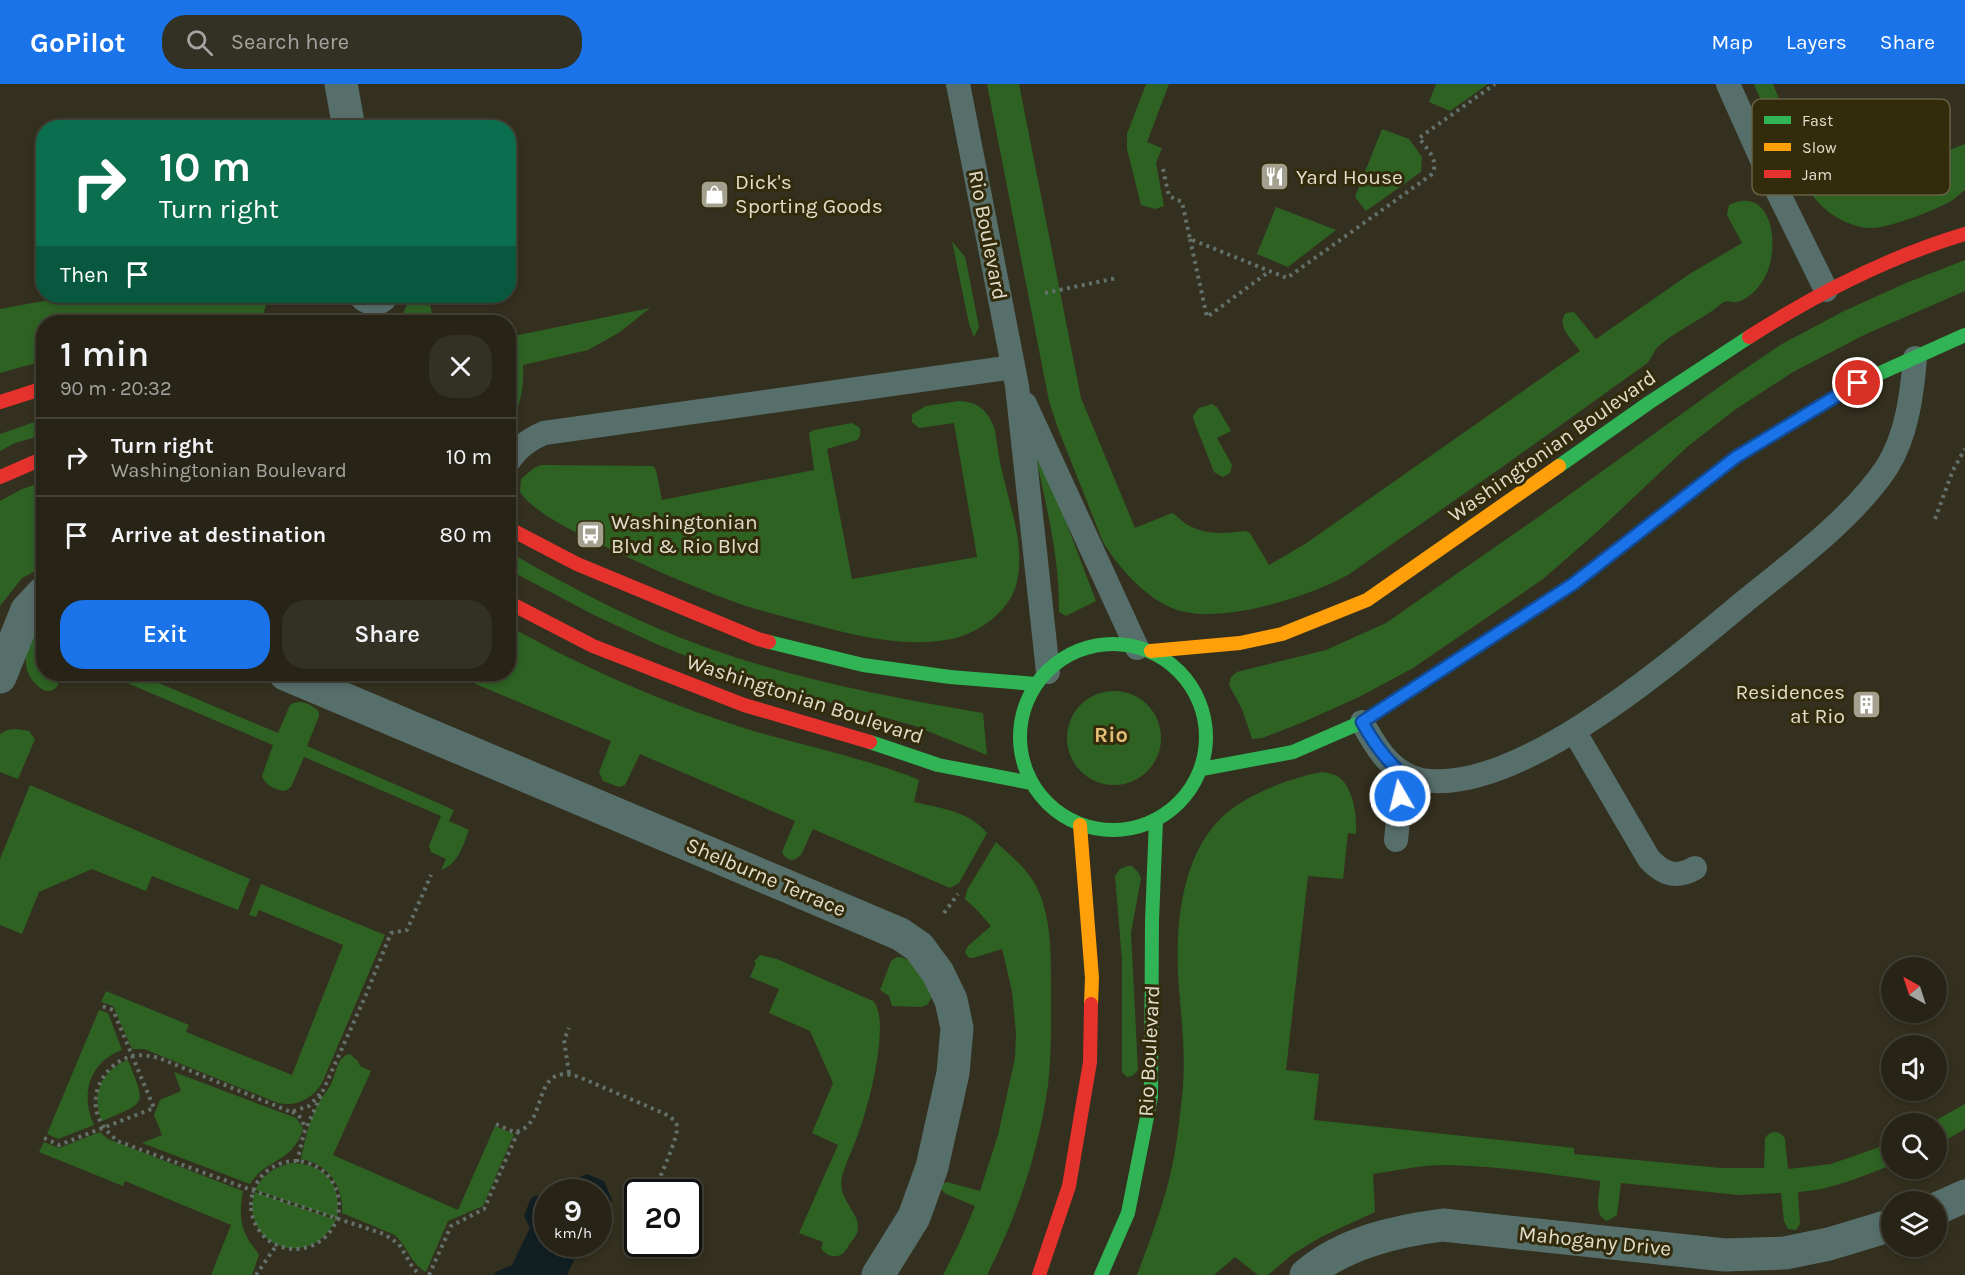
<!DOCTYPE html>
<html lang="en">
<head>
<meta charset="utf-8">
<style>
	:root { --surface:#272417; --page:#333024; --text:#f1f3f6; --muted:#a4a4a1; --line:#434136; --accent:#1a73e8 }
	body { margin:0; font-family:Karla,sans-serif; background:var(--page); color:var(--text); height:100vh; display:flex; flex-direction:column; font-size:22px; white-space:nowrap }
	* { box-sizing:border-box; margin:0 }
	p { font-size:20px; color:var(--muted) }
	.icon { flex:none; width:33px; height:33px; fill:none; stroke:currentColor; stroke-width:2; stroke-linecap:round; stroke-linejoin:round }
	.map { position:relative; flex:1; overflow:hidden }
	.details { position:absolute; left:36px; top:231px; width:480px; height:366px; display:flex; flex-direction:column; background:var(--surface); border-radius:24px; box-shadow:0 3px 9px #0003,0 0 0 2px var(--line) }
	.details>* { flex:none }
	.hud { position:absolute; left:36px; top:36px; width:480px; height:183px; border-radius:24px; box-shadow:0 3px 9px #0003,0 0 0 2px var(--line); background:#0b6e4f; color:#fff; overflow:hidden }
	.needle { width:39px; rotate:321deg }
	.fabs { position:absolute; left:1881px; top:873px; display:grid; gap:12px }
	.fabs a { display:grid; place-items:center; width:66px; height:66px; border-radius:50%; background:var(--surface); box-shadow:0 3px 9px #0003,0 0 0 2px var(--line); font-size:30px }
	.speed { position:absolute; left:534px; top:1095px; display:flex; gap:12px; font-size:30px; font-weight:700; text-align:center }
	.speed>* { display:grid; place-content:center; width:78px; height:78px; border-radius:50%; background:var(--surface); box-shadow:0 3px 9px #0003,0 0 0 2px var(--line); line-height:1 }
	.speed small { font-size:15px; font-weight:400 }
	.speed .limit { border:3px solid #111; border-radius:9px; background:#fff; color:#111 }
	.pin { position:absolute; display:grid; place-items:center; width:51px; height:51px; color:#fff; margin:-26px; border:3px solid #fff; border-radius:50%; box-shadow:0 2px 6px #0007 }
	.me { position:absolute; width:66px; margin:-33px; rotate:352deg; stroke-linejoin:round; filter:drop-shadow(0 0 4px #0008) }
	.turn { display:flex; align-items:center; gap:21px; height:126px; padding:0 24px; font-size:27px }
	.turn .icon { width:78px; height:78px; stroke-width:2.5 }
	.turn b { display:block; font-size:42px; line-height:51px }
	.then { display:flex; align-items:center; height:57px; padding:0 24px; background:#0003; gap:12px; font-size:22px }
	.round { display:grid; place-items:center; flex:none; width:63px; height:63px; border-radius:24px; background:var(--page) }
	.head { display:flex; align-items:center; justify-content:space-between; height:102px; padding:0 24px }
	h1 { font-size:36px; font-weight:600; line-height:45px }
	.primary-button { display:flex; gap:12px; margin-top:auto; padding:12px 24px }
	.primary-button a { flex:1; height:69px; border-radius:24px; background:var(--accent); color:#fff; font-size:24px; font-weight:600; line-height:69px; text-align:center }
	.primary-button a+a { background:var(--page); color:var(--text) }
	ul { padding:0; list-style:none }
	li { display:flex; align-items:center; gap:18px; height:78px; padding:0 24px; border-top:2px solid var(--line) }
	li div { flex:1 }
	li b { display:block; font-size:22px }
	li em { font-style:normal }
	header { display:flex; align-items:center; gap:36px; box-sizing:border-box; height:84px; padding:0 30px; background:var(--accent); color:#fff }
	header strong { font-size:28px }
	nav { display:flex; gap:33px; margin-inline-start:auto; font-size:21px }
	.search { width:420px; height:54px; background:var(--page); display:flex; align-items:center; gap:15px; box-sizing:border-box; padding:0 21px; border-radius:24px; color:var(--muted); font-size:22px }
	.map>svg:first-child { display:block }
</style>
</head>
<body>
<header>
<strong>GoPilot</strong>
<div class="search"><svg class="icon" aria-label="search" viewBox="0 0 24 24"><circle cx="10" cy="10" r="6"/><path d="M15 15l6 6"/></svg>Search here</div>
<nav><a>Map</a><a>Layers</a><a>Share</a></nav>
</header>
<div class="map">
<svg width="1965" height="1191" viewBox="0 0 1965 1191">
	<rect width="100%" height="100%" fill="#34301f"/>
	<path fill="#2e6223" d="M987,0H1019L1081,314L1135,444L1172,429C1178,432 1182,438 1188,441C1206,452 1227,449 1246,447L1250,449L1269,481L1305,460L1580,267C1573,257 1555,241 1566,229L1574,228L1596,255L1691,189L1742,159L1727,131L1729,121C1776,98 1783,175 1759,202C1755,208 1744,217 1737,218C1732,219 1729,216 1724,218C1719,221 1714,226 1709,229C1697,237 1664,255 1656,265C1652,270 1651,276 1646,280L1498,386L1348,491C1308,513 1216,543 1172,524C1145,513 1118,483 1103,458L1057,342L1049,317Z
		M1146,0H1169L1147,58L1162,64L1156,79L1164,122L1155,125L1141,121L1127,65V50Z
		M1436,0H1488L1450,27L1429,18Z
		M1754,0H1773L1785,30C1766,28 1760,16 1754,0Z
		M1382,45L1409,55L1422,73L1421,88L1366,127L1355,113Z
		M1965,60V106C1960,109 1956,114 1951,117C1936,126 1889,144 1872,144C1837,145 1777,97 1825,70L1834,73L1850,104Z
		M1276,123L1336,146L1288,183L1257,170Z
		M952,157L965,173L967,182L979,243L974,253L969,240Z
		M1965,176V207L1866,250L1793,288L1736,325L1687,363L1597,448L1543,495L1413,584L1359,613L1301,639L1262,654L1252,655L1242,625L1229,601L1231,593L1237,588L1326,566L1386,539L1544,429L1733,293L1782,260L1842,228L1906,199Z
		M70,212H268V214L261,238H44L43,277L0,289V225Z
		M411,212H428L434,238H399Z
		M650,224L620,248L588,266L523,281C524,302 521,323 509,341V253Z
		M959,317C979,318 988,327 995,346C997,361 999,376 1003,391C1011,427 1028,470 1014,507C1004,531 976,550 951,555C904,564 857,552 812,540C790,534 768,529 746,522C697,505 650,484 604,462C578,449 536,431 520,408L521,395L534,384L541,381L653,382L656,386L662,416L814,386L809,349L814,346L852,339L860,344V352L857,356L827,365L852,495L977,473L954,339L919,344L912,338V330L926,322Z
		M1212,320L1217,323L1231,347L1217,354L1232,381L1230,389L1223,393L1214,388L1194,337L1193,332L1199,324Z
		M43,335V351L15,359L0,367V350Z
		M1030,343L1096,517L1066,532L1059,528C1060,465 1041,404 1030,343Z
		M43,398V483L22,494L0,522V417L22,405Z
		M509,468C571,504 636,538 705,563C794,595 889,613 983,629L987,671L915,642L730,590L654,559L594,531L509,486Z
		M43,532L44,590H63L56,604C50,608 45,608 39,603C15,584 28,552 43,532Z
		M509,542C587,586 671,622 757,648C807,662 858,673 907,691L919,696L914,718C940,724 969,727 987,749L959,799L950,804L813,745L801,771L794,776C788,776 785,774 782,768L795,737L640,670L625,701L619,703L603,697L599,688L611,657L452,590H508Z
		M106,590H137L278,649L290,621C300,614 312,620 319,628V632L307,662L454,726L449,737L469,746C463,762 458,780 441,786L446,775L431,768L429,762L441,732L304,673L291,703L285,707C275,706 265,701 262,692L273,661Z
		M1067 654a47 47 0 1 1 94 0a47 47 0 1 1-94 0Z
		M16,645L29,647L35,655L18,695L0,688V650L7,646Z
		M1322,688C1328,689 1335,690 1340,694C1354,706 1357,733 1356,750L1348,749L1343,795L1308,792L1286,986L1319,990L1314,1036L1574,1064V1070L1721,1084H1764L1765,1054C1771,1046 1780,1046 1785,1055L1788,1085L1831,1080L1891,1059V1081C1861,1093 1831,1106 1798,1108L1800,1140L1796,1146L1788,1145L1784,1137L1781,1109L1739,1111L1621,1099L1617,1131L1607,1137C1592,1131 1600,1110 1600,1097C1549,1090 1498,1082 1447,1081C1422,1081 1398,1086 1373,1090L1375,1128L1321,1153L1293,1170L1268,1191H1258L1235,1173L1214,1191H1137C1149,1159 1162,1125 1170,1092C1177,1063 1180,1032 1183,1002C1186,964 1180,926 1178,889C1176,837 1182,774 1220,735C1244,711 1289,694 1322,688Z
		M30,701L250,795L238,826L152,792L146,807L92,785L39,808L22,850L0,841V775Z
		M996,758C1011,772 1030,787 1038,806C1051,834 1051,870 1051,900C1051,933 1052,968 1048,1001C1039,1067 1017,1132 987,1191H943L959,1160L975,1122L946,1110L941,1105L942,1100L947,1098L980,1107L998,1051L1015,974L1016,950L1012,907L1002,865L973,874L968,873L965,868L968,862L991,842L977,826L965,815L967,806Z
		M1128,782H1132L1138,788L1141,794L1131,849L1138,986L1132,992L1127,993L1122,988V876L1115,792L1120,785Z
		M261,800L385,851L322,999C312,1015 297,1023 278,1019L144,965H132L113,922L101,918L106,907L189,941L186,948L292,991L343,861L259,826L256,833L249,831Z
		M760,871L777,875L873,917C891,935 869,1019 861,1042C856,1058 848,1073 843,1089C834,1117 864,1129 857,1149C855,1153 852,1157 849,1161C846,1166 843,1172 836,1172C830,1173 824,1169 821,1164L823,1158L799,1149L838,1061L812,1049L833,999L810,947L769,929L779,905L750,893L756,879L754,878Z
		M897,873C917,873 923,895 931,910V915L927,921L921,923L892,922L889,912L880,906L891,877Z
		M99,926L108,929L122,966C89,978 80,1011 94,1041L58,1055L47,1050Z
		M350,970L358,977L360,982L371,987L333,1071L458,1126L495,1042L514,1050L483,1122L448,1137L426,1188C411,1180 407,1162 395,1151L342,1129C344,1103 328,1079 301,1075C305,1055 310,1034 320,1016C324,1011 328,1006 331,1000C336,990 337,972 350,970Z
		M128,976C146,1022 148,1017 102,1037C90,1012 102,985 128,976Z
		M174,988L296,1034L303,1044C293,1080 267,1073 250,1100L142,1059L162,1051L154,1031L160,1016L181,1007Z
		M1965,1020V1045L1937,1061L1936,1040L1931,1039Z
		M100,1048L108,1055L243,1107C240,1124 239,1139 248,1155C251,1161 256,1165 259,1171L252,1191H211L231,1141L125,1097L123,1102L39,1068L44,1058L59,1064Z
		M291,1079C326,1080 342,1100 337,1134L255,1106C263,1090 275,1083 291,1079Z
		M255,1108L336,1136C307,1191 238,1157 255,1108Z"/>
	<path fill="#111f23" d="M587,1090L604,1097L612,1116L603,1137L599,1139L598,1108H548V1160H569L568,1163L574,1176L567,1191H494L496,1188L512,1181L530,1144L524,1132L531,1114Z"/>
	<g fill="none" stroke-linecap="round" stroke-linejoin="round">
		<path stroke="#64716b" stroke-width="4" stroke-dasharray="3 4.5" stroke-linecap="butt" d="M1163,85L1169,112L1182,118L1190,155L1287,194L1431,91C1441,78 1427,65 1419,54L1495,0
			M1190,155L1207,233L1270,187
			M1045,209L1117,194
			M1935,435L1953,386L1965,365
			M944,829L958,810
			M569,989L564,956L569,944
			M320,1010L309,1022L291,1028L159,974C150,972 141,970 132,972C102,980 84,1017 104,1043C107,1048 113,1052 117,1057L254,1107L384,1150L399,1160L413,1184L420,1191
			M292,1028C300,1031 304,1037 304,1045
			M496,1040L514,1048C550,1044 529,976 579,993L663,1029C669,1032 676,1036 677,1042C679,1052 660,1092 656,1103L667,1108
			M44,1054L59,1061L154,1024L113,926L99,921
			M251 1121a44 44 0 1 1 88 0a44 44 0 1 1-88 0Z
			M297,1078L304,1049L365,913L391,849L407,846L431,791
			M256,1191L276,1162
			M429,1191L451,1142L484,1125L518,1048"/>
		<path stroke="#576f6b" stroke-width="24" d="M958,0L1017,302L1048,588
			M1728,0L1762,76L1826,206
			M1025,320L1137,564
			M508,378C519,363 528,356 544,349L1013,283
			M1362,638C1376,663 1391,690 1422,696C1518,712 1674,576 1745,517C1792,479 1854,433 1887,383C1907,351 1912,310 1915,274
			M1574,647L1649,775C1663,790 1676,795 1695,784
			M1396,756L1403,690"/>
		<path stroke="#576f6b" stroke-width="33" d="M341,0L349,44
			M366,212L375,216L381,212
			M285,590L900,850L919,863L938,889L951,916L957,944L953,989L932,1083L914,1133L878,1191
			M0,593L27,526L44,508
			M1936,1125L1965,1112
			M1306,1191C1344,1159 1395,1147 1443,1141L1725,1171L1785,1169L1829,1160L1892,1141"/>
		<path stroke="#30b455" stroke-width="14" d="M1820,322L1858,299L1965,251
			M1559,382L1650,318L1749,253
			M769,558L863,581L950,593L1036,600
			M1020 653a93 93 0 1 1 186 0a93 93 0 1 1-186 0Z
			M870,658L938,681L1031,699
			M1202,685L1293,668L1362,638L1573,500L1591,486
			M1101,1191L1128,1129L1151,1013L1152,837L1156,736"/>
		<path stroke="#ff9f0a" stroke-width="14" d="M1151,567L1240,559L1282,550L1367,516L1559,382
			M1080,741L1092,894L1091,920"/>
		<path stroke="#e5322d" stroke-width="14" d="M1749,253C1816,210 1888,173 1965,150
			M0,318L44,304
			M0,393L44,374
			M508,444L577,480L758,555L769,558
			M1591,486L1736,373L1820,322
			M508,518L593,562L744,621L870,658
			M1039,1191L1069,1102L1090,978L1091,920"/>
	</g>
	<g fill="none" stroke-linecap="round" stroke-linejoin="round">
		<defs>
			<path id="route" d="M1400,712L1402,690C1385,675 1373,658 1362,638L1573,500L1736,373L1858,299"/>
		</defs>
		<use href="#route" stroke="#114b97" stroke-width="15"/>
		<use href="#route" stroke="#1a73e8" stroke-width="10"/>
	</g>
	<defs>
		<symbol id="restaurant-square" viewBox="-11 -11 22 22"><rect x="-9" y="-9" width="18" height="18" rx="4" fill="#a4a08f" stroke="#322b0c"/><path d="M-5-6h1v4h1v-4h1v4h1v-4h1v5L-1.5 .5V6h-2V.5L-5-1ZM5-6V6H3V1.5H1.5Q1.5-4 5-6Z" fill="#fff"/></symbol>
		<symbol id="shop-square" viewBox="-11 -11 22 22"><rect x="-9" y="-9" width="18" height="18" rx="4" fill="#a4a08f" stroke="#322b0c"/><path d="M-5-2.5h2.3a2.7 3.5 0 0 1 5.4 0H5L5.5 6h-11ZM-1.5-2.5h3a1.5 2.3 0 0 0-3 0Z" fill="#fff"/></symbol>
		<symbol id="bus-square" viewBox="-11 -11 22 22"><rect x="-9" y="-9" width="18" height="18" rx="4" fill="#a4a08f" stroke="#322b0c"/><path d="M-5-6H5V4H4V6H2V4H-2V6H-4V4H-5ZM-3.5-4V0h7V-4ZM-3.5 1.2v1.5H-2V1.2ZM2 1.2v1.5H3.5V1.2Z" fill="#fff"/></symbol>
		<symbol id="building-square" viewBox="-11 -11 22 22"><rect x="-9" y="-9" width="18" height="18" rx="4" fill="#a4a08f" stroke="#322b0c"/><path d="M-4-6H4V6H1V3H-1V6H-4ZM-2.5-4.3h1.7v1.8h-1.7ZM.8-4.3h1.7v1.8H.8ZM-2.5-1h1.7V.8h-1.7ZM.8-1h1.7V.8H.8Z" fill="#fff"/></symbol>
	</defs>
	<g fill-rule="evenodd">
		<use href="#restaurant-square" x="1258" y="76" width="33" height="33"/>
		<use href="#shop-square" x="698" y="94" width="33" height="33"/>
		<use href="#bus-square" x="574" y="434" width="33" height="33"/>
		<use href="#building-square" x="1850" y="604" width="33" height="33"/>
	</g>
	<g text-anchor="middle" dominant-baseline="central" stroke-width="6" stroke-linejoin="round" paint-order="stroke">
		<g font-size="21" fill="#e1ddcb" stroke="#322b0c" text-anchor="start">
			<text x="1296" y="93">Yard House</text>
			<text x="735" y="98">Dick's<tspan x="735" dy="24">Sporting Goods</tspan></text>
			<text x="611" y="438">Washingtonian<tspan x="611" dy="24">Blvd &amp; Rio Blvd</tspan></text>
			<text x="1845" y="608" text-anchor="end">Residences<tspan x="1845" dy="24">at Rio</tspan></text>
		</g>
		<g font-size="21" fill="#e1ddcb" stroke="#322b0c">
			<text transform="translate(988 151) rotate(79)">Rio Boulevard</text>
			<text transform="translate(1552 362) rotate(-35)">Washingtonian Boulevard</text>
			<text transform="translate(805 615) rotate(18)">Washingtonian Boulevard</text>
			<text transform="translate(766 793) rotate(23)">Shelburne Terrace</text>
			<text transform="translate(1149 967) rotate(-87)">Rio Boulevard</text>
			<text transform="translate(1595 1157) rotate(6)">Mahogany Drive</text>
		</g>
		<g font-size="22" font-weight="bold" fill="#e3be76" stroke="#322b0c">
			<text x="1111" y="651">Rio</text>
		</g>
	</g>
	<rect x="1752" y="15" width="198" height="96" rx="9" fill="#322b0c" stroke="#676045" stroke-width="1.5"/>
	<rect x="1764" y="32" width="27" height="8" fill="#30b455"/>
	<rect x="1764" y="59" width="27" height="8" fill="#ff9f0a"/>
	<rect x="1764" y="86" width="27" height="8" fill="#e5322d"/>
	<g font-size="16" fill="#e1ddcb">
		<text x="1802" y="42">Fast</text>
		<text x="1802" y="69">Slow</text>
		<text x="1802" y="96">Jam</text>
	</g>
</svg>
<div class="fabs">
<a><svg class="needle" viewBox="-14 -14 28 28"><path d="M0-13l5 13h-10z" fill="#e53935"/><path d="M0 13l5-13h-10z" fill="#a4a4a1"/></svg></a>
<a><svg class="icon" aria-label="sound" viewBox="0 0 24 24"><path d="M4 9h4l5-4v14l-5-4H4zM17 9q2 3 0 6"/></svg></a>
<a><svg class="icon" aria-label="search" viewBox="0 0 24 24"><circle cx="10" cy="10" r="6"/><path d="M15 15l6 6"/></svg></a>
<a><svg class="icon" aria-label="layers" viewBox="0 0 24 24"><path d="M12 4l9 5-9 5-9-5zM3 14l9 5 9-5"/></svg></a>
</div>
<div class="speed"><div>9<small>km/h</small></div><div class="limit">20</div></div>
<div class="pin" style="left:1858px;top:299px;background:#d93025"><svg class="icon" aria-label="arrive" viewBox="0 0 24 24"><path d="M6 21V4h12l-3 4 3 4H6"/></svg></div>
<svg class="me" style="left:1400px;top:712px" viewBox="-20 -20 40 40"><circle r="17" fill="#1a73e8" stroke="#fff" stroke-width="3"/><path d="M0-11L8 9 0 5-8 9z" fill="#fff"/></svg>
<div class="hud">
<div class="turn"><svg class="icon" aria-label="right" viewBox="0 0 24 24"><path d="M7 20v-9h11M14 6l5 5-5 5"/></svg><div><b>10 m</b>Turn right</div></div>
<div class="then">Then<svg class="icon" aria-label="arrive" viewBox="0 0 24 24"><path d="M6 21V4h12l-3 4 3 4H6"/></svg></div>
</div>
<section class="details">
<div class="head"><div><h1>1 min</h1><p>90 m · 20:32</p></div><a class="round"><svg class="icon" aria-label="close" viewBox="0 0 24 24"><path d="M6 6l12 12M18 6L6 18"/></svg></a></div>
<ul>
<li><svg class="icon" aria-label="right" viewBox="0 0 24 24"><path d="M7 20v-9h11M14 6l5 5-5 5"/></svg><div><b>Turn right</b><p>Washingtonian Boulevard</p></div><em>10 m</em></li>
<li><svg class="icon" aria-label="arrive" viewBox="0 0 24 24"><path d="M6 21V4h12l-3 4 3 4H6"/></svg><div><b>Arrive at destination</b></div><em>80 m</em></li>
</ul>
<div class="primary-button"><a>Exit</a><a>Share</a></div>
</section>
</div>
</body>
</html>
